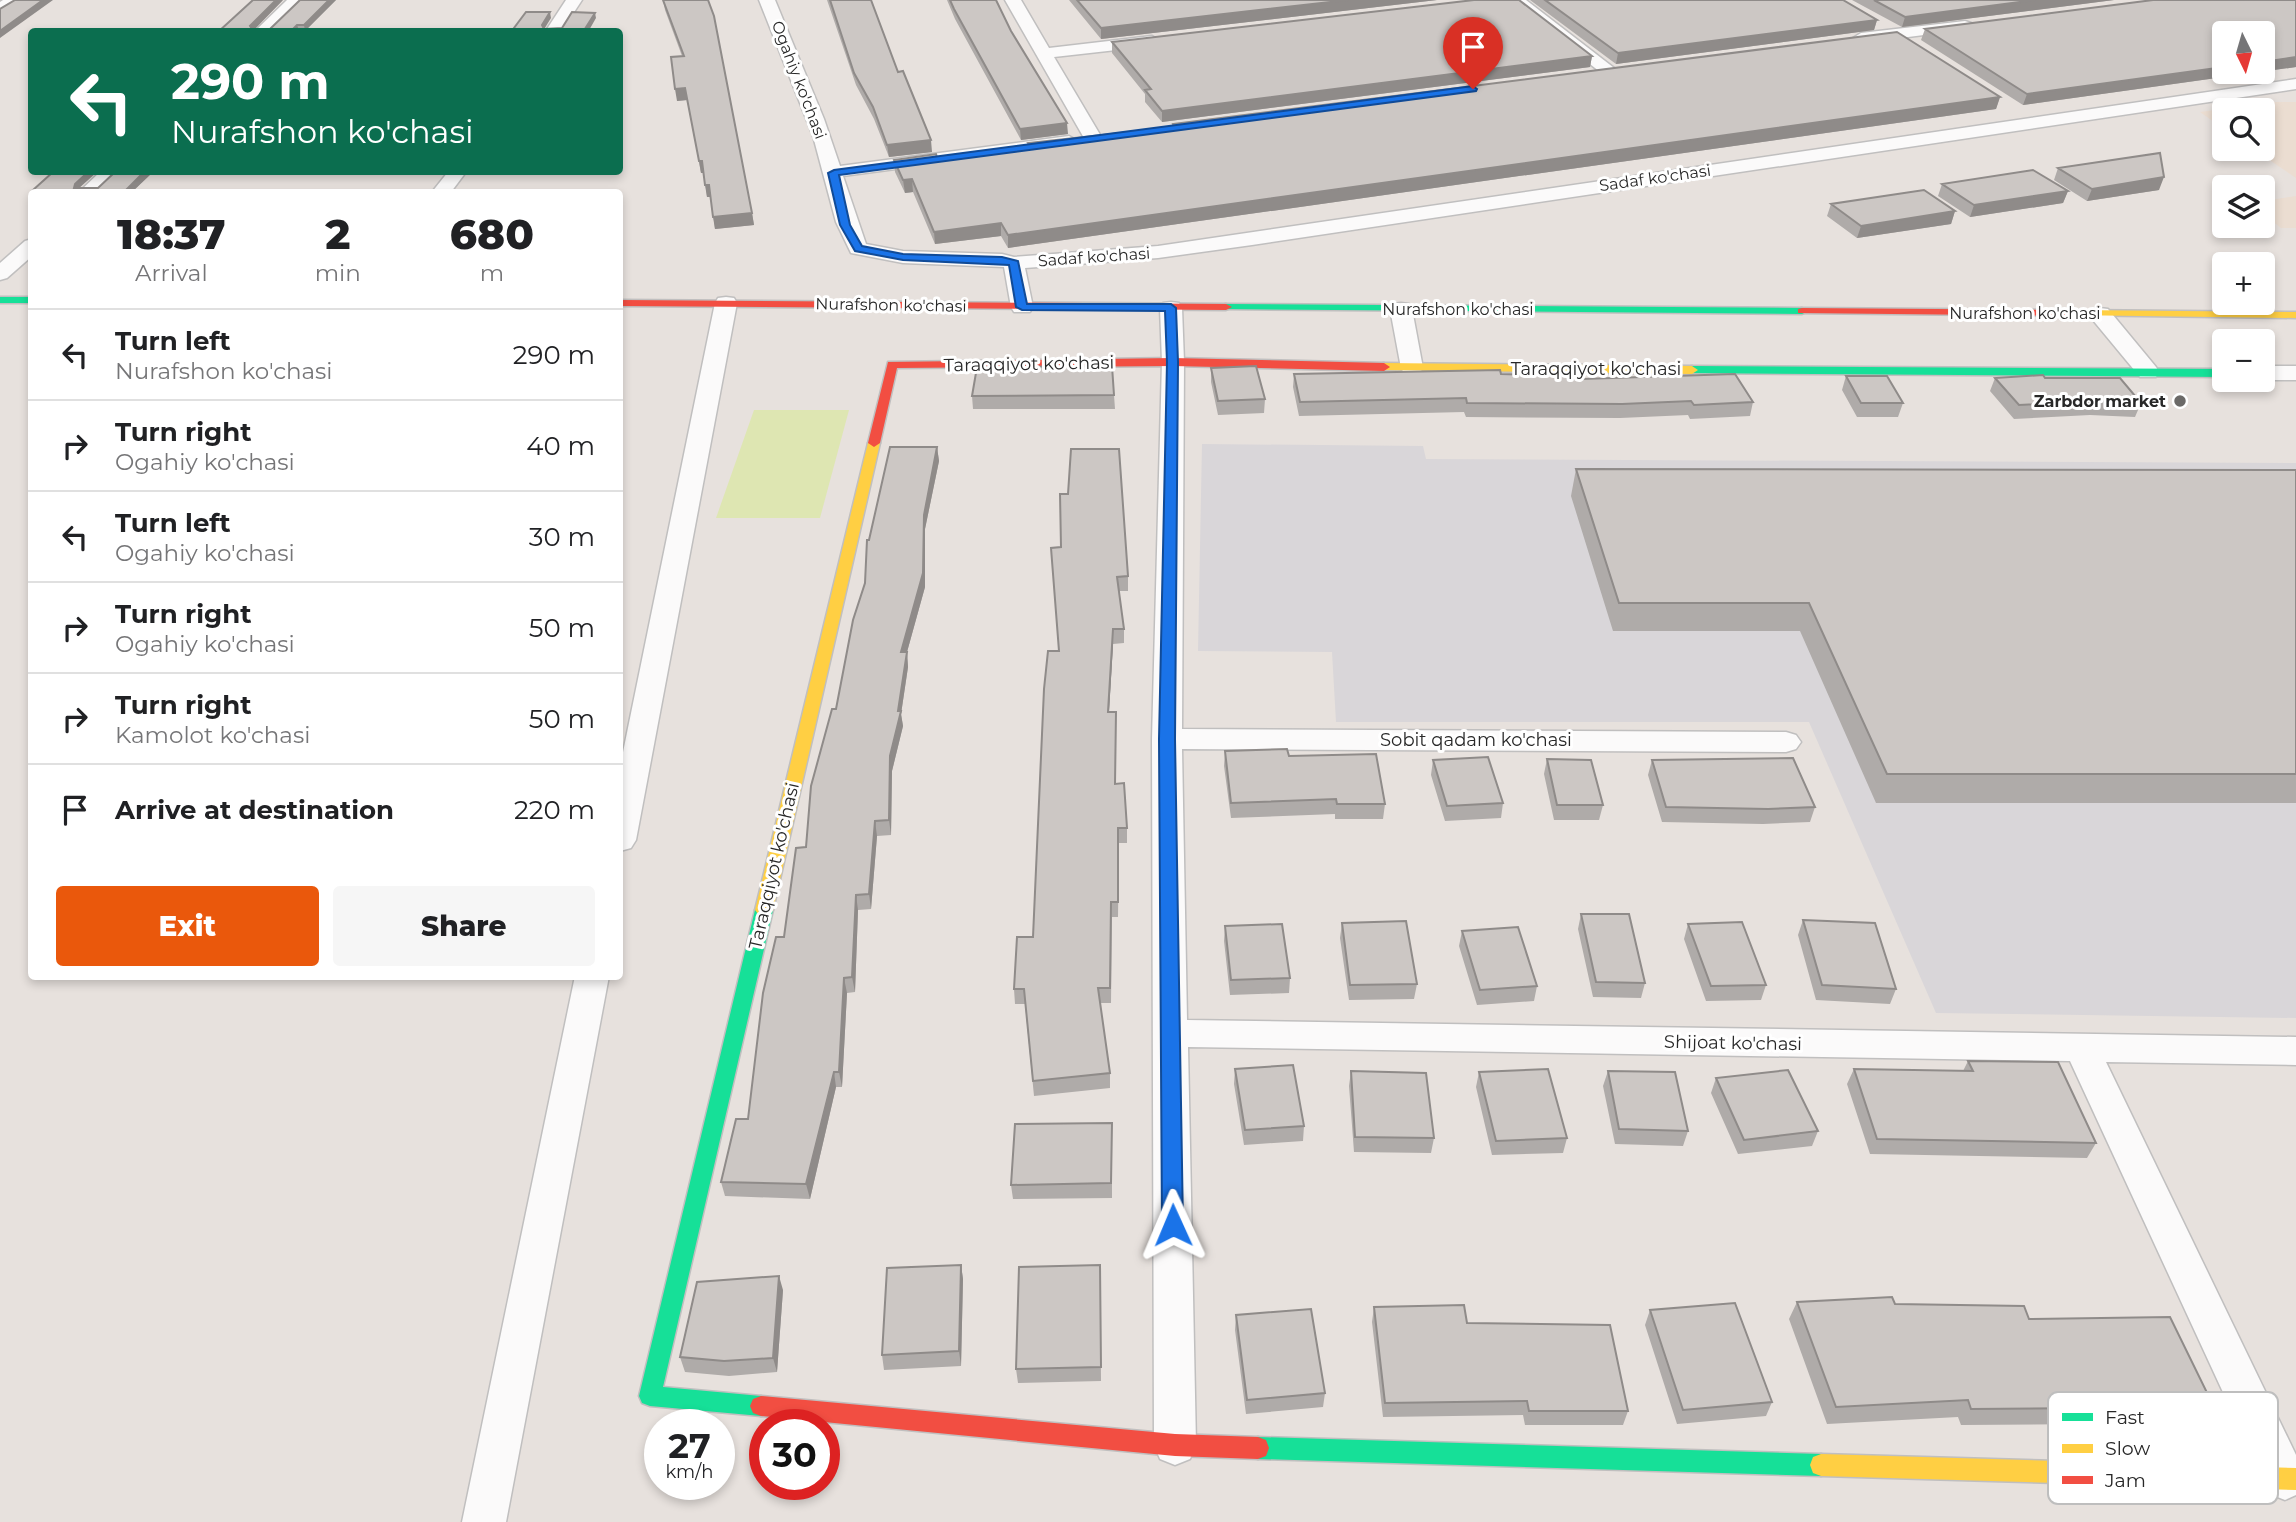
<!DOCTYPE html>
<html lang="en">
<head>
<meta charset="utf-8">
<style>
	:root { --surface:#fff; --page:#f6f6f6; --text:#202124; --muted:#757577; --line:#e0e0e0; --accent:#ea580c }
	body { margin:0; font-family:Montserrat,sans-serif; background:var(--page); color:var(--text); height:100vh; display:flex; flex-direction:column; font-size:26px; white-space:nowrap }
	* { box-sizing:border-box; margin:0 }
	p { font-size:23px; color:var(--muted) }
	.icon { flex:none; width:38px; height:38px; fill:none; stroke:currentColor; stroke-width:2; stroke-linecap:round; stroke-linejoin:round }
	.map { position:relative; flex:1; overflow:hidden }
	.panel { position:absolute; left:28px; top:189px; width:595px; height:791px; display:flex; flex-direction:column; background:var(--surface); border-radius:7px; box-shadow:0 4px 10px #0003 }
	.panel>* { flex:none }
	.top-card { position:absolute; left:28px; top:28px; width:595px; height:147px; border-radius:7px; box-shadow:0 4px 10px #0003; background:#0b6e4f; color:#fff; overflow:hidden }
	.needle { width:46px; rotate:175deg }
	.fabs { position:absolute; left:2212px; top:21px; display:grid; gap:14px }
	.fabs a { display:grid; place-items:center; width:63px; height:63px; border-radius:7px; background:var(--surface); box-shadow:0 4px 10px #0003; font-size:35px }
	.speed { position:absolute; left:644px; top:1409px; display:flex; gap:14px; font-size:35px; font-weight:700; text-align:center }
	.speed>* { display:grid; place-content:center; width:91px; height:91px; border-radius:50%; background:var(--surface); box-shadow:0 4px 10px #0003; line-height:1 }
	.speed small { font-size:18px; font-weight:400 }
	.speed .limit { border:10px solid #d22; background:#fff; color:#111 }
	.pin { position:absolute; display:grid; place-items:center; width:60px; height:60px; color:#fff; margin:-72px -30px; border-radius:50% 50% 50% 0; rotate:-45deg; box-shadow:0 0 7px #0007 }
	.pin .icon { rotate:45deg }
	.me { position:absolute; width:77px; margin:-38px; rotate:359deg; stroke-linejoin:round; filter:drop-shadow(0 0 5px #0008) }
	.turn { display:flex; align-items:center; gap:24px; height:147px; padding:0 28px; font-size:32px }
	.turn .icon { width:91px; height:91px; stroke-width:2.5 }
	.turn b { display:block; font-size:49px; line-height:60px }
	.eta { display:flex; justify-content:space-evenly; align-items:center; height:119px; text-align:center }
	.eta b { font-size:42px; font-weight:800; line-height:49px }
	.primary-button { display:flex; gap:14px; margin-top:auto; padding:14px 28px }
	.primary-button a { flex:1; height:80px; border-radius:7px; background:var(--accent); color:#fff; font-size:28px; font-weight:800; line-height:80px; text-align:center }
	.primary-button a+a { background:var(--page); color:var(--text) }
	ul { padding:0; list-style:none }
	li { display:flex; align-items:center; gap:21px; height:91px; padding:0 28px; border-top:2px solid var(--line) }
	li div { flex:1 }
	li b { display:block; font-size:26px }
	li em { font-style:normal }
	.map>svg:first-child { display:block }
</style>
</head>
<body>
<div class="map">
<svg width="2296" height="1522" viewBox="0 0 2296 1522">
	<rect width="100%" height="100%" fill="#e7e1dd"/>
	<path fill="#d9d6d9" d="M1202,444L1423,446L1426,459L2296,463V1018L1936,1013L1809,722H1336L1332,652L1198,651Z"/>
	<path fill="#ebddd1" d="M2273,102H2296V178L2253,149H2263V110H2224V129L2200,112Z
		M2296,196V228H2281L2263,214V201Z"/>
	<path fill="#dee6b2" d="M754,410H849L820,518H716Z"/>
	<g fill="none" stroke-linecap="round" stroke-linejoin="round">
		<defs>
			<path id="street" d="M3,0H21L0,14V2Z
				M287,0H304L272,32H254Z
				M566,0H582L561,32H545Z
				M759,0H775L824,119L840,166L1069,136L1078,141L1069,146L843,176L866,244L903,251L1002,254L1014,257L1158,246L2296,79V89L1252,245L1158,258L1025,268L1033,307L1030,312H1014L1011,307L1004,267L903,263L851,253L836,222L813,136Z
				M1005,0H1021L1049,48L1152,36L1160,41L1152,46L1054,57L1102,138L1099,142L1093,143L1084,138Z
				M1508,0H1526L1618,71L1610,76L1604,75Z
				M1965,21L1971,23L1973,26L1971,29L1861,43L1853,38L1861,33Z
				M100,172H120L99,192H79Z
				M448,172H466L451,192H432Z
				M32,239V256L7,278L0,280V263L25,241Z
				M726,297L734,298L737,303L636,840L631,848L620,851V767L715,303L718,298Z
				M1171,302L1179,303L1182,308L1184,362L1182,729L1786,732L1796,735L1801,742L1796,749L1786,752L1182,749L1187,1020L2296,1037V1065L2106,1062L2296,1455V1495L2285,1500L2270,1494L2070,1061L1188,1047L1196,1445L1190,1459L1175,1465L1160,1459L1154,1445L1152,739L1162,362L1160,308L1163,303Z
				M1401,303L1409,304L1412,309L1423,368L1420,373H1404L1401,368L1390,309L1393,304Z
				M2100,308L2108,309L2156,367L2159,372L2156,377H2140L2092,319L2089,314L2092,309Z
				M2263,366H2296V380H2263Z
				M575,976H609L506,1522H462Z"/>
			<path id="fast" d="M0,297H32V303H0Z
				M1226,304L1802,308L1808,311L1802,314L1222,309V305Z
				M1692,366L2224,369V377L1688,373V367Z
				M764,904L770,906L773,910L663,1387L761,1396L769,1399L772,1406L769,1413L761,1416L650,1406L642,1403L639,1396L755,910L758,906Z
				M1258,1437L1821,1454L1829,1457L1832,1465L1829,1473L1821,1476L1258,1459L1250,1456L1247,1448L1250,1440Z"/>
			<path id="slow" d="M2071,310L2296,312V318L2067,315L2065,313Z
				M1384,363L1692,366L1698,370L1692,374L1380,370V364Z
				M874,439L880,443L773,910L770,914H758L755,910L868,443Z
				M1821,1454L2296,1468V1490L1821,1476L1813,1473L1810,1465L1813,1457Z"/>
			<path id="jam" d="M620,300L1226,304L1232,307L1226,310L620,306Z
				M1802,308L2071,310L2077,313L2071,316L1798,313V309Z
				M1173,358L1384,363L1390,367L1384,371L1173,366L897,368L880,443L874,447L868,443L888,362Z
				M761,1396L1175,1434L1258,1437L1266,1440L1269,1448L1266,1456L1258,1459L1175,1456L761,1416L753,1413L750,1406L753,1399Z"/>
		</defs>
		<use href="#street" stroke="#c0bfbf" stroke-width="3"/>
		<use href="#fast" stroke="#c0bfbf" stroke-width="3"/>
		<use href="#slow" stroke="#c0bfbf" stroke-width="3"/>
		<use href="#jam" stroke="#c0bfbf" stroke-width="3"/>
		<use href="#street" fill="#fbfafa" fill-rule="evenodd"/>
		<use href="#fast" fill="#16e098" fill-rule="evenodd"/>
		<use href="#slow" fill="#ffcf43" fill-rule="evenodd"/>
		<use href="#jam" fill="#f24e42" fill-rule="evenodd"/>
	</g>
	<path fill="#afaba9" d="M283,0L254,29H270L300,0H336L305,31L218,32Z
		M663,0L752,213L754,225L715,229L711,197H707L704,173H701L687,100L677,101L682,56L665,10Z
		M827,0H871L898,72L932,152L889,157L874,119L856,85Z
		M947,0H996L1011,31L1068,134L1021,140L955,19Z
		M1069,0H1437L1101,39Z
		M1530,0H1843L1877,20L1874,30L1616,64Z
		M1852,0H2114L1902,27Z
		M2296,0V67L2023,105L1921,40L1925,29Z
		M1112,42L1592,56L1590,67L1162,122L1145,102V94L1112,53Z
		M2000,97L1996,109L1008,248L1001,236L935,244L913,192L905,193L895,172L894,160H938L1028,147V143L1166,128L1173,126V124Z
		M2058,168L2159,190L2087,201L2054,180Z
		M115,172H153L132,192H34L33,190L98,188Z
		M1942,184L2068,191L2063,203L1970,217L1938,196Z
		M1831,204L1955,211L1951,224L1857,238L1827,216Z
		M1211,368L1265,399L1264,413L1218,415L1211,382Z
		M1294,374H1501L1582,379L1753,402L1750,416L1690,419L1688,415L1620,418L1466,417L1464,412L1299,416L1293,387Z
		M1846,376L1903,403L1898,417H1857L1842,390Z
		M1995,378H2045L2141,403L2135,417L2090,415L2014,419L1990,391Z
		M1114,395L1115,409H973L972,396Z
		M937,447L939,461L925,529V587L907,652L908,667L901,714L903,726L892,771L891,835L877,836L871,909L858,910L855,992L847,993L842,1087H836L810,1199L725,1196L721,1182L748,1119L784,937L806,847L836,709L865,583L869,540Z
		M1576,469L2296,470V803H1876L1800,631H1613L1571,496Z
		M1051,548L1128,576V591H1119L1124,629V643L1113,644L1109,712H1116L1115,784L1127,828V843H1119L1118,917H1112L1111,1003H1100L1110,1073V1088L1034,1096L1025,1004H1015L1014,989L1033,937L1059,651Z
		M1225,751L1289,756L1385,804L1383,819H1335V814L1231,818L1224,766Z
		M1547,759L1603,805L1599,820H1554L1544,774Z
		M1433,760L1503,803L1501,818L1445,821L1431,775Z
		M1652,760L1815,807L1810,822L1763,824L1662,822L1648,775Z
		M1581,914L1645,983L1641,998L1593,997L1578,929Z
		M1803,920L1896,989L1890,1004L1816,1000L1798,935Z
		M1342,923L1417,984L1414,999L1349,1000L1340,938Z
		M1688,924L1766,985L1761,1000L1706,1001L1684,939Z
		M1225,926L1290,978L1289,993L1230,995L1224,941Z
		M1462,931L1537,986L1534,1001L1477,1005L1459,946Z
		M1968,1061L2096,1143L2087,1158L1870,1154L1847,1084L1854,1069L1963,1071Z
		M1235,1069L1304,1126L1303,1141L1244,1145L1234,1084Z
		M1351,1071L1434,1138L1431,1153L1354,1152L1349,1086Z
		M1608,1071L1688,1131L1683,1146L1615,1144L1603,1086Z
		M1479,1072L1567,1138L1563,1153L1492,1155L1476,1087Z
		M1716,1078L1818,1131L1812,1146L1738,1154L1711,1093Z
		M1112,1138V1198L1013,1199L1011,1185Z
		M961,1265L963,1279L961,1366L884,1370L882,1355Z
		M1100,1265L1101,1381L1018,1383L1016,1369Z
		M783,1290L777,1372L729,1376L685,1372L680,1357Z
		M1797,1302L1895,1304L2029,1319L2214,1407L2201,1423L1961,1425L1958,1417L1827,1424L1789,1319Z
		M1374,1307L1467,1323L1628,1411L1623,1425H1525L1523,1415L1383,1417L1372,1322Z
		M1650,1310L1772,1402L1766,1416L1677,1424L1645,1325Z
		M1236,1315L1325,1393L1323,1407L1246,1414L1235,1330Z"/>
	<path fill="#8f8b89" d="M43,0H53L0,38V31Z
		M276,0H283L252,32L250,26Z
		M329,0H336L305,31L304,25Z
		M1348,0H1437L1101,39V28Z
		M2035,0H2114L1902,27L1905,17Z
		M550,12L551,18L543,31L542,25Z
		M595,13L596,18L588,32H583Z
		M1877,20L1874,30L1616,64L1618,53Z
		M297,25L299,30L298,32H290Z
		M1592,56L1590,67L1162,122V111Z
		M2296,57V67L2023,105L2027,94L2224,67V72H2263V62Z
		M685,88L687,100L677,101L675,89Z
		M2000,97L1996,109L1008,248V235Z
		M1067,123L1068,134L1021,140L1020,129Z
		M931,140L932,152L889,157L887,145Z
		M699,161H702L704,173H701Z
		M88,172H97L77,190H75V184Z
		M144,172H153L132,192H127L126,190Z
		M2164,177L2159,190L2087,201L2092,189Z
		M912,179L913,192L905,193L903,180Z
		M705,185H709L711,197H707Z
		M2068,191L2063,203L1970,217L1974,205Z
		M1955,211L1951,224L1857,238L1861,226Z
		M752,213L754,225L715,229L713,217Z
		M1001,223V236L935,244L934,232Z
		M937,447L939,461L925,529V587L907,652L908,667L901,714L903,726L892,771L891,835L889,820L890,756L898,711L901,652L924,515Z
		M1113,629V644L1108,727V712Z
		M875,821L877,836L871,909L869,894Z
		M856,895L858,910L855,992L852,977Z
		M844,978L847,993L842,1087L839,1072Z
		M834,1072L836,1087L810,1199L806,1184Z
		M961,1265L963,1279L961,1366L959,1351Z
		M779,1276L783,1290L777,1372L773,1358Z"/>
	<path fill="#ccc7c4" stroke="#8f8b89" stroke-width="2" d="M15,0H43L0,31V9Z
		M253,0H276L250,26L252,29H270L300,0H329L304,25H297L290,32H218Z
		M663,0H708L714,16L752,213L713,217L709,185H705L702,161H699L685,88L675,89L671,57L684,56Z
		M830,0H871L898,72L903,71L931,140L887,145L873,107L854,73Z
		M950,0H996L1011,31L1067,123L1020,129L954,9Z
		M1077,0H1348L1101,28Z
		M1474,0H1519L1592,56L1162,111L1145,90L1151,89L1112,42Z
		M1545,0H1843L1877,20L1618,53Z
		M1874,0H2035L1905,17Z
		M2153,0H2296V57L2263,62V33H2224V67L2027,94L1925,29Z
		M526,12H550L542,25L544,29L562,28L572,12L595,13L583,32H511Z
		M1897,32L2000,97L1008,235L1001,223L934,232L912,179L903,180L894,160L936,154L938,160L1030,146L1028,143L1166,128L1174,126L1173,124Z
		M2160,153L2164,177L2092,189L2058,168Z
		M2033,170L2068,191L1974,205L1942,184Z
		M53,172H88L75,184L74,188H98L115,172H144L126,190H33Z
		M1924,190L1955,211L1861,226L1831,204Z
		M1112,366L1114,395L972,396L977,367Z
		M1256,366L1265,399L1218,401L1211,368Z
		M1500,370L1501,374L1581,376L1582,379L1735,374L1753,402L1694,405L1691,401L1622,404L1467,403L1466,398L1300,402L1294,374Z
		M2043,375L2045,378H2120L2141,403L2096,401L2019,405L1995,378Z
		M1846,376H1887L1903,403H1861Z
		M890,447H937L924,515L923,573L901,652H907L898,711H901L890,756L889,820L875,821L869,894L856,895L852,977L844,978L839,1072H834L806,1184L721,1182L736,1119H748L763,993L776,937H784L796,848L806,847L811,786L832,709H836L853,620L865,583L867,540H869Z
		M1071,449H1119L1128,576L1117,577L1124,629H1113L1108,712H1116L1115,784L1124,783L1127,828H1118V902H1111L1110,988H1098L1110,1073L1033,1081L1024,989H1014L1017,937H1033L1044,689L1048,651H1059L1051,548L1061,547L1060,494H1068Z
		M1576,469L2296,470V774H1887L1809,603H1619Z
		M1287,749L1289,756L1376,754L1385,804H1337L1336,799L1231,803L1225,751Z
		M1488,757L1503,803L1447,806L1433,760Z
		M1793,758L1815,807L1768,809L1666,807L1652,760Z
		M1547,759L1591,760L1603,805H1557Z
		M1581,914H1629L1645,983L1596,982Z
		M1803,920L1875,923L1896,989L1822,985Z
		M1406,921L1417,984L1350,985L1342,923Z
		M1742,922L1766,985L1711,986L1688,924Z
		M1282,924L1290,978L1231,980L1225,926Z
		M1518,927L1537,986L1480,990L1462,931Z
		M1968,1061L2058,1062L2096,1143L1877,1139L1854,1069L1973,1071Z
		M1293,1065L1304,1126L1245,1130L1235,1069Z
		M1548,1069L1567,1138L1496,1141L1479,1072Z
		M1788,1070L1818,1131L1744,1140L1716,1078Z
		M1351,1071L1426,1073L1434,1138L1355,1137Z
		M1608,1071L1675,1072L1688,1131L1619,1129Z
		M1112,1123L1111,1183L1011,1185L1015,1124Z
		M961,1265L959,1351L882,1355L887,1268Z
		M1100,1265L1101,1367L1016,1369L1019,1267Z
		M779,1276L773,1358L724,1361L680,1357L697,1282Z
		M1892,1297L1895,1304L2024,1306L2029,1319L2170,1317L2214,1407L1971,1409L1968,1400L1836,1407L1797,1302Z
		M1735,1303L1772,1402L1683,1410L1650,1310Z
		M1464,1305L1467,1323L1610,1325L1628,1411H1529L1527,1401L1385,1403L1374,1307Z
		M1311,1309L1325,1393L1247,1400L1236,1315Z"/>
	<path fill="#1a73e8" stroke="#114b97" stroke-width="2" d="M1473,86L1477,89L1476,91L839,175L850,225L862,246L903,254L1002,257L1018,261L1027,304H1171L1176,308L1178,362L1175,739L1183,1225L1180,1231L1173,1234L1165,1231L1162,1225L1159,739L1167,362L1165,311L1022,310L1016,307L1009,265L903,260L855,251L840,225L828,173L834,170Z"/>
	<circle fill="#6b6967" stroke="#fff" stroke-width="2.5" cx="2180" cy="401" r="7"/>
	<g text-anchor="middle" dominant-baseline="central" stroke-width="6" stroke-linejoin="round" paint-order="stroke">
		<g font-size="16" fill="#282828" stroke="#fff">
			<text transform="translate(799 80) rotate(69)">Ogahiy ko'chasi</text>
			<text transform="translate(1655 178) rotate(-8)">Sadaf ko'chasi</text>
			<text transform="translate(1094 257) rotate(-4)">Sadaf ko'chasi</text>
			<text transform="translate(891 305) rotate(1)">Nurafshon ko'chasi</text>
			<text x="1458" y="309">Nurafshon ko'chasi</text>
			<text x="2025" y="313">Nurafshon ko'chasi</text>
		</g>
		<g font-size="16" font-weight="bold" fill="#282828" stroke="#fff" text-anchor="end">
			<text x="2166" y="401">Zarbdor market</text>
		</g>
		<g font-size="18" fill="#282828" stroke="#fff">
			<text transform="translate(1029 364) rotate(-1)">Taraqqiyot ko'chasi</text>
			<text x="1596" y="369">Taraqqiyot ko'chasi</text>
			<text x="1476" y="740">Sobit qadam ko'chasi</text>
			<text transform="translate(774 866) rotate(-77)">Taraqqiyot ko'chasi</text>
			<text transform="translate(1733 1043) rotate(1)">Shijoat ko'chasi</text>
		</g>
	</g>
	<rect x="2048" y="1392" width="230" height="112" rx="10" fill="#fff" stroke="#bebebe" stroke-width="2"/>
	<rect x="2062" y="1413" width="31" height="8" fill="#16e098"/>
	<rect x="2062" y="1444" width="31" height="9" fill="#ffcf43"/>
	<rect x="2062" y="1476" width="31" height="8" fill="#f24e42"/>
	<g font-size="19" fill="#282828">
		<text x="2105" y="1424">Fast</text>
		<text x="2105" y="1455">Slow</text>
		<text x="2105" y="1487">Jam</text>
	</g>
</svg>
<div class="fabs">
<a><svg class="needle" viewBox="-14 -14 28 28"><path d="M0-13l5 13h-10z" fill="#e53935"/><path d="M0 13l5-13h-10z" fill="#757577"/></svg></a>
<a><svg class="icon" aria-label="search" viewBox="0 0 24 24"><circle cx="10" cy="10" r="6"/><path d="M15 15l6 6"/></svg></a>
<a><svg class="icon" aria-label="layers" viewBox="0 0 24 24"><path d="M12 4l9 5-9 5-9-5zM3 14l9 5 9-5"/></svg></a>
<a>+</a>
<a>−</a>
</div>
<div class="speed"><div>27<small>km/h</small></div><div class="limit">30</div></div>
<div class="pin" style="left:1473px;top:89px;background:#d93025"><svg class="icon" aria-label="arrive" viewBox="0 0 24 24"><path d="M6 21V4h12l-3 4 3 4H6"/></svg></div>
<svg class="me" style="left:1173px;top:1225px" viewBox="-20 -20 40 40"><path d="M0-17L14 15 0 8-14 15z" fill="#1a73e8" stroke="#fff" stroke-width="4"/></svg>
<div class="top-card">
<div class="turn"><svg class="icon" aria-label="left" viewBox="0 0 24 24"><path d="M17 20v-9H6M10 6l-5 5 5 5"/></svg><div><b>290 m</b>Nurafshon ko'chasi</div></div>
</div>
<section class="panel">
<div class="eta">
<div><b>18:37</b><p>Arrival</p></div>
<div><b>2</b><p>min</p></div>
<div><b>680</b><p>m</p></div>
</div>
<ul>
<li><svg class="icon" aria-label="left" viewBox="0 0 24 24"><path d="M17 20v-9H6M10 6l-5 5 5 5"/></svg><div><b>Turn left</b><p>Nurafshon ko'chasi</p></div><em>290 m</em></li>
<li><svg class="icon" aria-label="right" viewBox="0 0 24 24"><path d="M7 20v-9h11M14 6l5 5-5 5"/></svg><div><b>Turn right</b><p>Ogahiy ko'chasi</p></div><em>40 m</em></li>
<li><svg class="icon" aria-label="left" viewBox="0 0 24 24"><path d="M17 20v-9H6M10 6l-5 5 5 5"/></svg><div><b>Turn left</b><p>Ogahiy ko'chasi</p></div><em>30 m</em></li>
<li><svg class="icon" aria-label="right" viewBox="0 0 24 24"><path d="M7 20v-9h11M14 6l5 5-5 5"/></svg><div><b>Turn right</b><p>Ogahiy ko'chasi</p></div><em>50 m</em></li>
<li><svg class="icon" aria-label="right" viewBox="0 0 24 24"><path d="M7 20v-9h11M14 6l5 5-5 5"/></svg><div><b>Turn right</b><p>Kamolot ko'chasi</p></div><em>50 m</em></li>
<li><svg class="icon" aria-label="arrive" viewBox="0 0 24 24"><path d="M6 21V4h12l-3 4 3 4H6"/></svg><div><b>Arrive at destination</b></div><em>220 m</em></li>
</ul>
<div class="primary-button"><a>Exit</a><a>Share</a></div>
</section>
</div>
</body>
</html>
